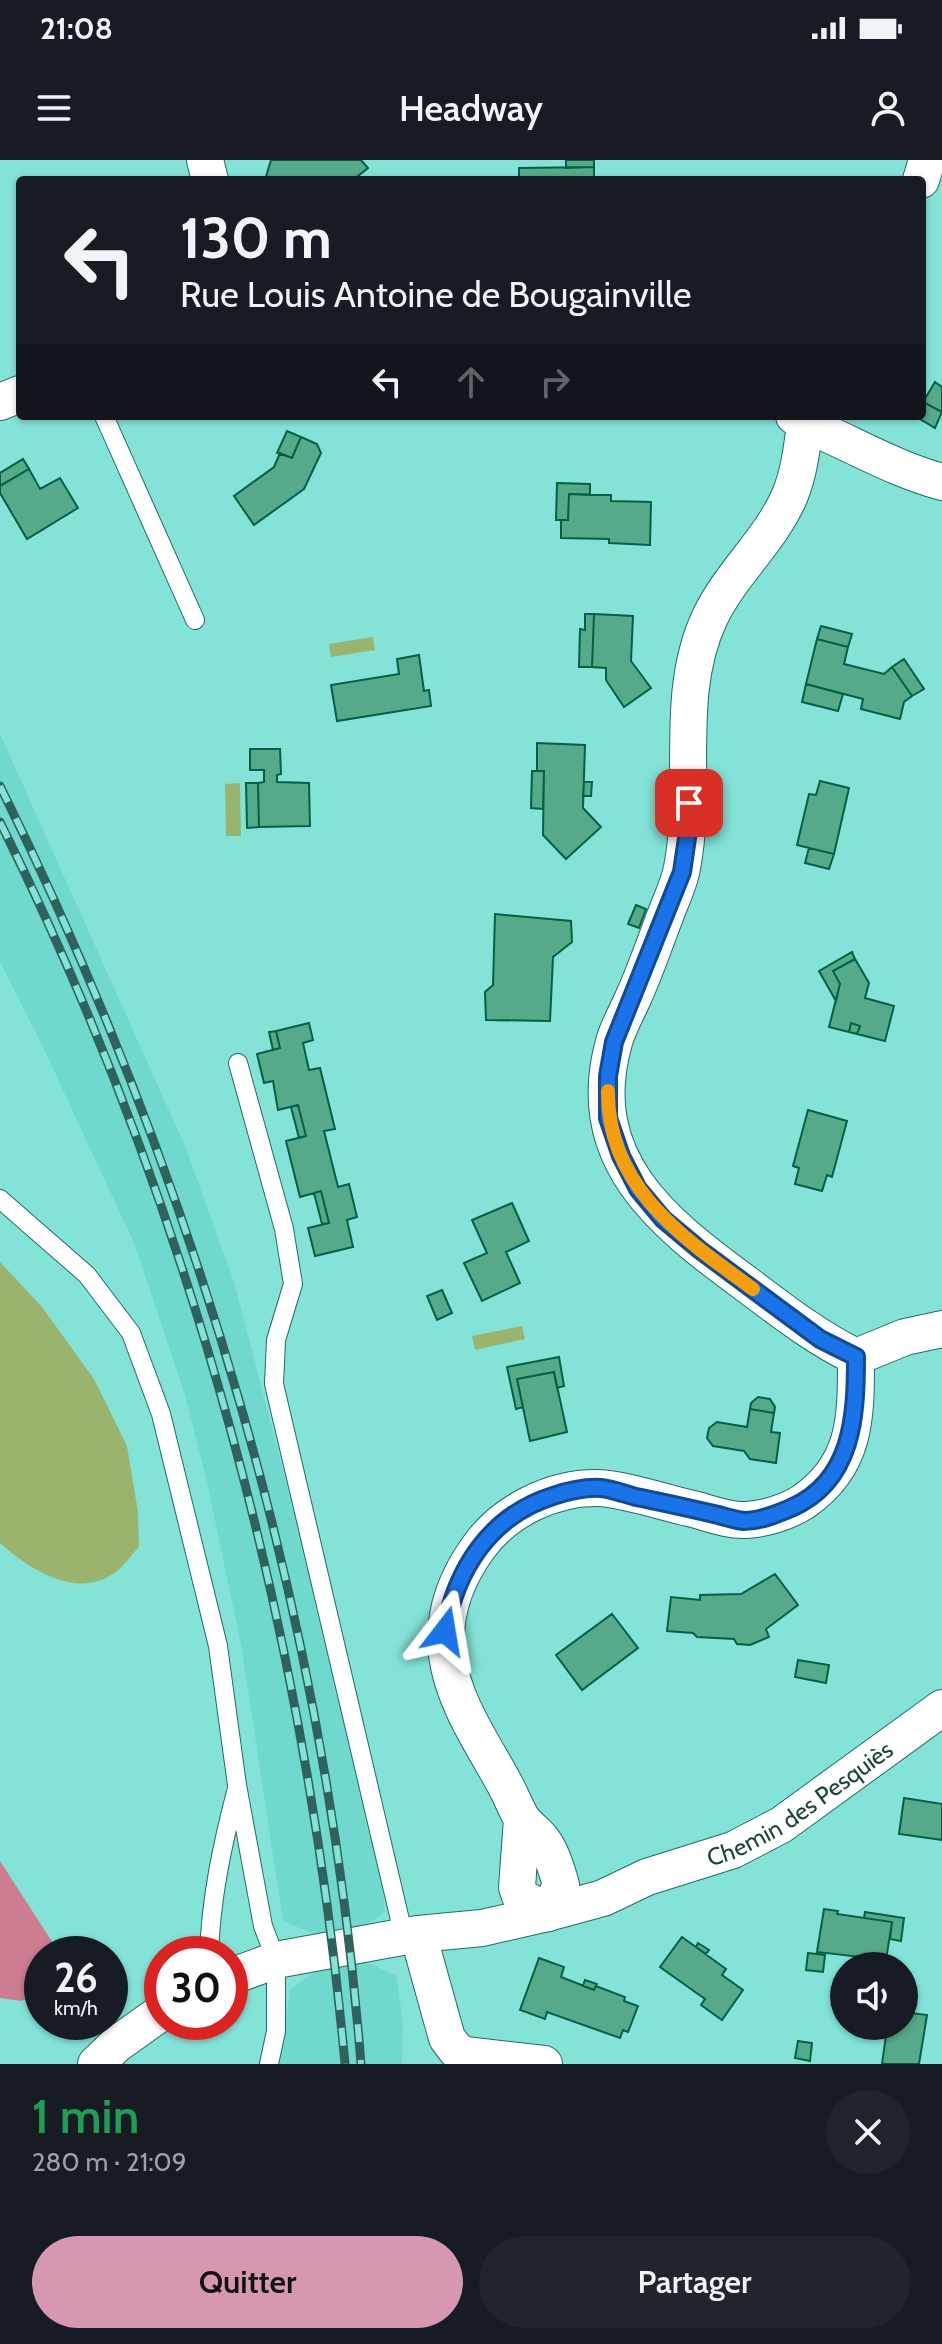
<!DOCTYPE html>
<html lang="fr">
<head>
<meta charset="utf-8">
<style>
	:root { --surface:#171b24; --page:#20242c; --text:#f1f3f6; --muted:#9ea1a6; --accent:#d698b0 }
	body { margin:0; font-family:Cabin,sans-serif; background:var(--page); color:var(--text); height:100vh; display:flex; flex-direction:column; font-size:30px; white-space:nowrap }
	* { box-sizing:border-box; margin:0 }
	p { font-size:26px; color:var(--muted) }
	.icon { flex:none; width:44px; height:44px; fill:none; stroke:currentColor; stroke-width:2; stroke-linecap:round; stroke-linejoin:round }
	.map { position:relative; height:1904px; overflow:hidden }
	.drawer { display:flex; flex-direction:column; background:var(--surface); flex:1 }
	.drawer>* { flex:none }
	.banner { position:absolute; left:16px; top:16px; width:910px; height:244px; border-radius:8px; box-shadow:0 2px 6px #0004; background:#171b24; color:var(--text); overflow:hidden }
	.tools { position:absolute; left:830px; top:1792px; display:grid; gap:16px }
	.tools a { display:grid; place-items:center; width:88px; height:88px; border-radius:50%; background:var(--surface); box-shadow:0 2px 6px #0004; font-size:40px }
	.speed { position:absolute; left:24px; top:1776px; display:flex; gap:16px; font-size:40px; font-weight:700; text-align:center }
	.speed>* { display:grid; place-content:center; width:104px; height:104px; border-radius:50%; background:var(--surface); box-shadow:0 2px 6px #0004; line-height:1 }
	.speed small { font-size:20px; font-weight:400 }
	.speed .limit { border:12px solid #d22; background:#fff; color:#111 }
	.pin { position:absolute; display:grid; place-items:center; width:68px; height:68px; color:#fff; margin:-34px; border-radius:16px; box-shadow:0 4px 12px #0006 }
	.me { position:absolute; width:88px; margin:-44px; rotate:14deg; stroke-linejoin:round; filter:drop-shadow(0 0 6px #0008) }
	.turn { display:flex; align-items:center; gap:28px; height:168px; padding:0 32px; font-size:36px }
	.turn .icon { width:104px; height:104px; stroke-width:2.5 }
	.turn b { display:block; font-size:56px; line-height:68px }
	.lanes { display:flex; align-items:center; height:76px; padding:0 32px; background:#0003; justify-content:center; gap:40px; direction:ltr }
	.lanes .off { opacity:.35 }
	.round { display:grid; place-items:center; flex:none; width:84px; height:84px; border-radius:42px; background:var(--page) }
	.summary { display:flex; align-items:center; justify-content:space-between; height:136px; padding:0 32px }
	h1 { font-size:48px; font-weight:600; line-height:60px; color:#1e9e55 }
	.primary-button { display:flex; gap:16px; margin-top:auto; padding:16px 32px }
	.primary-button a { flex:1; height:92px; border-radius:48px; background:var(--accent); color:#111; font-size:32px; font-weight:600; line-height:92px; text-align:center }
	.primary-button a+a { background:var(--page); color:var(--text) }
	.status { display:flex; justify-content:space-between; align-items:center; height:56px; padding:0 40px; background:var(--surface); direction:ltr }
	.status svg { height:22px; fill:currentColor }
	header { display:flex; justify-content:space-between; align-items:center; height:104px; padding:0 32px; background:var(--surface); font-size:36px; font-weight:600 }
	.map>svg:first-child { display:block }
</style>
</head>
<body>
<div class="status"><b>21:08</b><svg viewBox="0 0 49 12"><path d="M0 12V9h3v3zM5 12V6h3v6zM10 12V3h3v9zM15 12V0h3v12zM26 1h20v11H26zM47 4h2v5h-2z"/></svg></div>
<header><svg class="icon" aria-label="menu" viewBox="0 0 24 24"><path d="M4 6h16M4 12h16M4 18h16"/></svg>Headway<svg class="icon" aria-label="person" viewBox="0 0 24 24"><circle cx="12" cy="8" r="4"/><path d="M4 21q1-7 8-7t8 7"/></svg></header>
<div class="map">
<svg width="942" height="1904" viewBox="0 0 942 1904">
	<rect width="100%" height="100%" fill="#84e3d7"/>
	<path fill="#6ed9cc" d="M0,574L185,986L234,1122L318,1444L381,1707L385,1751L362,1770L317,1775L283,1761L242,1490L207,1322L185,1235L134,1083L43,887L0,802Z
		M365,1802L396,1815L403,1862L402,1904H279L290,1830L321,1807Z"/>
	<path fill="#cc7d8f" d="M0,1701L60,1794H42V1836L20,1841L0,1838Z"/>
	<path fill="#9ab46d" d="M373,477L375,490L331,497L329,484Z
		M240,623L241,676H226L225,624Z
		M0,1102L42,1147L94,1219L127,1286L138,1352L139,1387C131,1395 123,1408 113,1414C75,1439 29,1409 0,1383Z
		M522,1166L525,1179L475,1190L472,1176Z"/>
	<path fill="#55ab89" stroke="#006145" stroke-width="2" d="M271,0H361L368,8L353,20H265Z
		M566,0H594V7L566,8Z
		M594,7V20H519V8Z
		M935,222L942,227V252L923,242Z
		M923,242L942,252L935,268L915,256H922Z
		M287,271L301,277L292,298L277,293Z
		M301,277L317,284L321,293L304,329L254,365L234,336L274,307L280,293L292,298Z
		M23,299L29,309L0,326V313Z
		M29,309L40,329L60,318L78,348L27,379L0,333V326Z
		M557,323L590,324V335L569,334L568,360H556Z
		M569,334L611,335V341L651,342L650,385L609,383V379L561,378V360H568Z
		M585,454H594L592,507H579L580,469L585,470Z
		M594,454L633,456L631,501L651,528L624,547L606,520V508L592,507Z
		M821,466L852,474L848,487L817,479Z
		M817,479L848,487L844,504L884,514L892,507L912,536L904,542L900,559L861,549L863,539L806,524Z
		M419,495L424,531L429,530L431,546L337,561L331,525L399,514L397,499Z
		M904,499L924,529L912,536L892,507Z
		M806,524L843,534L838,551L802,542Z
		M537,583L585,585L583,648L601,667L566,699L543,675L544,611H537Z
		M250,589H280L281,614L277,615V622L309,623L310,666L259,667L258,623L264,622V610H250Z
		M532,611H544L543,649L531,648Z
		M820,621L849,628L834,694L797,685L809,634L816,635Z
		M584,622H592L591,636H583Z
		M246,623H258L259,667L247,668Z
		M809,688L834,694L829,709L805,703Z
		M636,745L646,749L639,768L628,764Z
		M495,754L571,761L572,782L553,797L550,861L486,860L485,832L493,825Z
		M852,792L855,799L833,811L840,824L836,841L819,811Z
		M855,799L869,823L865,838L894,846L885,881L857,874L860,866L851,863L849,872L829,867L840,824L833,811Z
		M309,863L313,880L303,883L309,910L320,908L335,969L324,971L338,1027L349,1024L357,1057L347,1060L353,1087L315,1096L308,1068L329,1063L321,1031L300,1037L286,981L306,976L298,945L278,950L273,921L264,923L257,894L280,888L276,871Z
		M851,863L860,866L857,874L849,872Z
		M276,871L280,888L273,890L269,872Z
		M298,945L306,976L299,978L291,947Z
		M808,950L847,961L832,1017L827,1015L822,1031L795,1024L799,1008L793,1006Z
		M321,1031L329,1063L322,1064L314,1033Z
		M512,1043L529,1081L506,1092L520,1123L482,1141L464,1103L487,1093L472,1060Z
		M442,1130L452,1153L437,1160L427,1136Z
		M559,1197L564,1226L557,1228L554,1212L517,1219L523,1247L516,1249L507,1207Z
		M554,1212L567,1272L530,1281L517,1219Z
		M758,1237L770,1239L775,1247L774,1253L750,1249L751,1243Z
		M750,1249L774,1253L771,1272L780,1273L776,1303L750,1299L744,1291L713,1286L707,1278L709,1268L717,1262L747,1267Z
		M775,1414L798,1445L766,1469L769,1477L750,1485L737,1484L734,1479L697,1477L693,1473L667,1471L671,1437L700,1440V1435L741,1434Z
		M612,1454L638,1488L582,1530L556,1495Z
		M798,1500L829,1505L826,1523L795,1517Z
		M904,1638L942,1644V1680L899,1674Z
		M824,1749L838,1751L837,1754L892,1762L886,1800L817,1792Z
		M865,1752L904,1758L901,1781L890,1779L892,1762L864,1758Z
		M682,1777L726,1809L722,1815L743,1830L722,1860L701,1845L705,1839L660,1807Z
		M698,1783L709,1790L706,1794L696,1787Z
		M808,1793L825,1795L823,1812L806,1810Z
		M539,1798L564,1807L561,1817L594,1830L596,1826L625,1837L624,1841L638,1846L628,1872L623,1870L620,1878L547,1852L545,1859L520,1850Z
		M585,1820L597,1824L594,1830L583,1826Z
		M904,1852L927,1855L919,1904H882L887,1868L904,1866Z
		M798,1881L812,1883L810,1901L795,1898Z"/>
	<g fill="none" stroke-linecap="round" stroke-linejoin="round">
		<defs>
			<path id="service" d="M104,256L195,460
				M238,903L284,1069L293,1124L276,1180L274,1224L404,1777
				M0,1039L87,1115L131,1173L161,1254L218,1486L237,1625L263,1766L276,1800V1871L269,1904
				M209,1794C211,1738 222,1686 236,1632"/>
			<g id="minor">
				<path d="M205,0L210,20"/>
				<path d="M921,20L927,0"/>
				<path d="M0,242L20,234"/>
				<path d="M805,264C851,283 894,309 942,322"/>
				<path d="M856,1197L905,1177L942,1169"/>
				<path d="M522,1659L517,1727L520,1736L548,1753L561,1725C557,1710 552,1693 543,1681C537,1673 528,1667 522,1659C515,1647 510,1633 503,1621C481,1581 453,1541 447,1495C442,1455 455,1420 478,1388C504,1351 553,1327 598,1328C625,1329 665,1343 693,1349C709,1353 729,1361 746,1360C765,1359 787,1352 803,1342C857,1305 856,1257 856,1197C815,1177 781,1150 745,1123C662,1062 581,999 614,882C618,867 627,852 633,838C645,812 654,785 664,759C670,742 679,725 682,708C698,625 673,535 710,457C731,413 771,380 790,335C799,313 802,288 805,264L794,256"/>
				<path d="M418,1774L447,1878L456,1890L465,1895L544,1904"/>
				<path id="s1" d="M230,1817L276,1800L418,1774L482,1768L548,1753L603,1738L647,1717L733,1690L781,1665L942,1548"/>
				<path d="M96,1904L117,1884L162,1852"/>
			</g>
		</defs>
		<use href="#service" stroke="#206c64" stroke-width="20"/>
		<use href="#minor" stroke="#206c64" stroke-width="38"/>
		<use href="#service" stroke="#fff" stroke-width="18"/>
		<use href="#minor" stroke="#fff" stroke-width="36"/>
		<defs>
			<path id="rail" d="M0,626C197,1024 326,1460 361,1904
				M0,662C192,1048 306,1476 345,1904"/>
		</defs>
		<use href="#rail" stroke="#30625c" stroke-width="9"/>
		<use href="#rail" stroke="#84e3d7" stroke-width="6" stroke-dasharray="18" stroke-linecap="butt"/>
	</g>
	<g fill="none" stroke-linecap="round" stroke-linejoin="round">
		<defs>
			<path id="route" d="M445,1471C456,1409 490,1356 553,1336C568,1331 585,1327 601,1328C612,1329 625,1334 636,1337C662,1342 688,1348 714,1354C723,1356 734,1360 744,1361C760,1361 776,1354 791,1348C853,1321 856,1256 856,1197L820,1179L700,1090L663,1059L638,1029L621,996L608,958V916L614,882L682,712L688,671L689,643"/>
		</defs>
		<use href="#route" stroke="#114b97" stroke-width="20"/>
		<use href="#route" stroke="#1a73e8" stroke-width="14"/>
		<path stroke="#f59e0b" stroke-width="14" d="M608,931C607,1027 683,1078 753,1129"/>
	</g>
	<g text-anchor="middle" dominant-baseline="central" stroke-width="6" stroke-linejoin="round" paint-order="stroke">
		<g font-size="24" fill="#1c443f" stroke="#84e3d7">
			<text stroke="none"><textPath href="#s1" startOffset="602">Chemin des Pesquiès</textPath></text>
		</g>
	</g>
</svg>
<div class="tools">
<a><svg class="icon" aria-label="sound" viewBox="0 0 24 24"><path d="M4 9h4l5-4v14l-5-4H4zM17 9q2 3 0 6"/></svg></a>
</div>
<div class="speed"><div>26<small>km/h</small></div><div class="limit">30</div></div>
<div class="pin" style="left:689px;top:643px;background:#d93025"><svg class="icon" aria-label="arrive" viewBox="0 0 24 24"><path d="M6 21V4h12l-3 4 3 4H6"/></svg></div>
<svg class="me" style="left:445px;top:1471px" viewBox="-20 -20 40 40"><path d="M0-17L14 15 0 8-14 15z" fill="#1a73e8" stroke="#fff" stroke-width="4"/></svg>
<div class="banner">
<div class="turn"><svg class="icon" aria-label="left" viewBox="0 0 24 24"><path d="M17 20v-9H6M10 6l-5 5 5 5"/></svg><div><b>130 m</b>Rue Louis Antoine de Bougainville</div></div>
<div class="lanes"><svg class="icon" aria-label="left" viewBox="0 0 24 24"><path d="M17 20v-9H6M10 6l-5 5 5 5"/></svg><svg class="icon off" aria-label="ahead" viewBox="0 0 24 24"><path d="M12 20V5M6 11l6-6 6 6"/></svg><svg class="icon off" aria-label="right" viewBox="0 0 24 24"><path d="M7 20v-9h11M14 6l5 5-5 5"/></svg></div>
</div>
</div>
<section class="drawer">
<div class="summary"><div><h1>1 min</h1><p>280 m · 21:09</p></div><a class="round"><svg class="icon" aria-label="close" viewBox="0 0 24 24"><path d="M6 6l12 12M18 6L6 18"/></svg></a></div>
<div class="primary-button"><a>Quitter</a><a>Partager</a></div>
</section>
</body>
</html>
